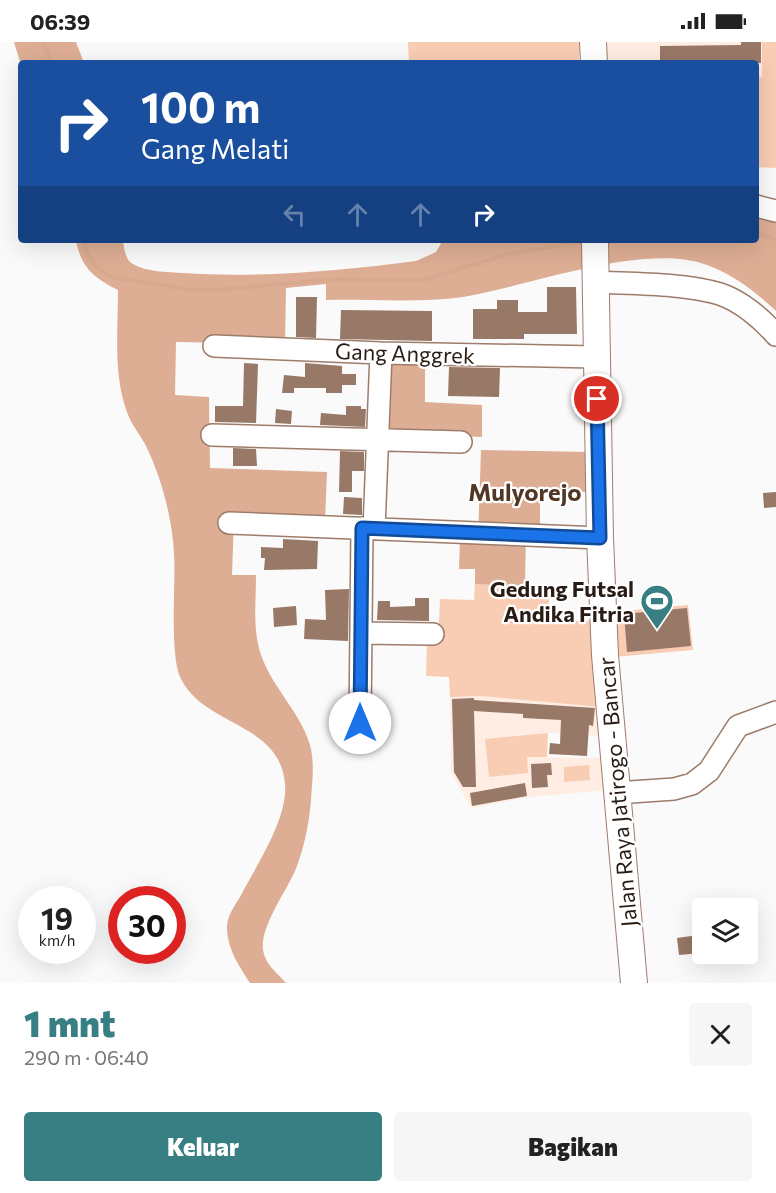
<!DOCTYPE html>
<html lang="id">
<head>
<meta charset="utf-8">
<style>
	:root { --surface:#fff; --page:#f6f6f6; --text:#222; --muted:#767676; --accent:#377f83 }
	body { margin:0; font-family:Commissioner,sans-serif; background:var(--page); color:var(--text); height:100vh; display:flex; flex-direction:column; font-size:22px; white-space:nowrap }
	* { box-sizing:border-box; margin:0 }
	p { font-size:20px; color:var(--muted) }
	.icon { flex:none; width:33px; height:33px; fill:none; stroke:currentColor; stroke-width:2; stroke-linecap:round; stroke-linejoin:round }
	.map { position:relative; height:941px; overflow:hidden }
	.side { display:flex; flex-direction:column; background:var(--surface); flex:1 }
	.side>* { flex:none }
	.banner { position:absolute; left:18px; top:18px; width:741px; height:183px; border-radius:6px; box-shadow:0 6px 24px #0002; background:#1a4fa0; color:#fff; overflow:hidden }
	.fabs { position:absolute; left:692px; top:856px; display:grid; gap:12px }
	.fabs a { display:grid; place-items:center; width:66px; height:66px; border-radius:6px; background:var(--surface); box-shadow:0 6px 24px #0002; font-size:30px }
	.speed { position:absolute; left:18px; top:844px; display:flex; gap:12px; font-size:30px; font-weight:700; text-align:center }
	.speed>* { display:grid; place-content:center; width:78px; height:78px; border-radius:50%; background:var(--surface); box-shadow:0 6px 24px #0002; line-height:1 }
	.speed small { font-size:15px; font-weight:400 }
	.speed .limit { border:9px solid #d22; background:#fff; color:#111 }
	.pin { position:absolute; display:grid; place-items:center; width:51px; height:51px; color:#fff; margin:-26px; border:3px solid #fff; border-radius:50%; box-shadow:0 2px 6px #0007 }
	.me { position:absolute; width:66px; margin:-33px; rotate:0deg; stroke-linejoin:round; filter:drop-shadow(0 0 4px #0008) }
	.turn { display:flex; align-items:center; gap:21px; height:126px; padding:0 24px; font-size:27px }
	.turn .icon { width:78px; height:78px; stroke-width:2.5 }
	.turn b { display:block; font-size:42px; line-height:51px }
	.lanes { display:flex; align-items:center; height:57px; padding:0 24px; background:#0003; justify-content:center; gap:30px; direction:ltr }
	.lanes .off { opacity:.35 }
	.round { display:grid; place-items:center; flex:none; width:63px; height:63px; border-radius:6px; background:var(--page) }
	.headline { display:flex; align-items:center; justify-content:space-between; height:102px; padding:0 24px }
	h1 { font-size:36px; font-weight:800; line-height:45px; color:var(--accent) }
	.primary-button { display:flex; gap:12px; margin-top:auto; padding:12px 24px }
	.primary-button a { flex:1; height:69px; border-radius:6px; background:var(--accent); color:#fff; font-size:24px; font-weight:800; line-height:69px; text-align:center }
	.primary-button a+a { background:var(--page); color:var(--text) }
	.status { display:flex; justify-content:space-between; align-items:center; height:42px; padding:0 30px; background:var(--surface); direction:ltr }
	.status svg { height:16px; fill:currentColor }
	.map>svg:first-child { display:block }
</style>
</head>
<body>
<div class="status"><b>06:39</b><svg viewBox="0 0 49 12"><path d="M0 12V9h3v3zM5 12V6h3v6zM10 12V3h3v9zM15 12V0h3v12zM26 1h20v11H26zM47 4h2v5h-2z"/></svg></div>
<div class="map">
<svg width="776" height="941" viewBox="0 0 776 941">
	<rect width="100%" height="100%" fill="#fafafa"/>
	<path fill="#ffede3" d="M604,0H776V126L756,125V21H604Z
		M481,654L600,665L603,694L551,691L485,697L527,715L605,716L608,748L530,755L471,766L451,730L450,655Z"/>
	<path fill="#f9ccb4" d="M408,0H579V21H409Z
		M762,0H776V126L756,125V35H762Z
		M475,542L549,544V579H596L600,665L481,654L450,655L449,635L426,634L427,599H438L440,557L474,558Z
		M688,563L693,608L614,615L612,570Z
		M548,691L547,715H527L528,731L489,735L485,697Z
		M589,723L590,738L564,740V725Z"/>
	<path fill="#deae94" d="M14,0H76L84,21H21V23Z
		M756,172L776,176V269C755,249 731,231 704,222C640,201 530,244 463,255C420,261 370,257 326,258V242L286,246L285,302L176,300L175,353L209,355L210,426L327,430L325,479L234,476L232,533H256C256,557 253,583 259,606C268,642 300,668 310,703C315,721 312,740 311,758C309,781 305,802 297,824C288,848 260,883 263,908C265,922 277,931 286,941H250C239,924 228,908 227,888C226,875 234,865 240,855C256,824 288,777 285,742C280,680 205,685 181,637C169,613 176,541 174,511C172,475 161,434 145,402C139,391 131,382 127,370C113,333 118,287 118,248C94,236 81,226 76,198H123C124,206 125,218 133,222C147,230 167,230 183,231C260,236 339,229 416,219L436,210L443,198H756Z
		M386,315L425,316V360L482,363V395L384,391Z
		M481,408L591,410L592,450H540V489H526L525,544L475,542V527H459L460,496H478Z"/>
	<g fill="none" stroke-linecap="round" stroke-linejoin="round">
		<path stroke="#d8a98f" stroke-width="4" d="M43,0L51,21
			M756,191L776,197
			M84,198L85,205L95,224L111,235L192,248H216L338,237L424,238L508,212L586,199"/>
	</g>
	<path fill="#987866" d="M741,0H761V21H660V4L741,3Z
		M547,245H576L577,292H524V297H473V267H497V258H518V270H547Z
		M296,255H317L316,296L296,295Z
		M341,268L432,269V299L340,297Z
		M244,321L258,322L256,381L215,380V364H243Z
		M305,321L342,324V332H356V343H342V351H326V346H294V351H282L284,333L305,335Z
		M449,325L500,326L499,355L448,354Z
		M346,364H361V367H366L365,385L320,383L321,371L346,373Z
		M276,367L292,369L291,382L275,381Z
		M233,406L256,407L257,424H233Z
		M340,409L364,410V429H352V450H339Z
		M776,450V465L764,466L763,451Z
		M344,455L362,456V473L343,472Z
		M283,497L318,499L317,527L264,528L265,516H261V505L283,506Z
		M349,547L348,599L304,597L305,577L326,578L325,548Z
		M415,556H429V579L377,578L378,559H390V565L415,564Z
		M296,564L297,583L274,585L273,566Z
		M687,566L691,604L627,610L624,572Z
		M474,656V658L595,666L593,684L589,683L587,714L549,712L550,701L560,702L561,678L523,676V672L474,669L476,745H463L454,730L452,657Z
		M551,721L552,733H547L548,745L532,746L531,722Z
		M525,741L527,754L472,764L470,751Z
		M699,893L701,911L679,913L677,896Z"/>
	<g fill="none" stroke-linecap="round" stroke-linejoin="round">
		<defs>
			<path id="minor" d="M756,164L776,169
				M594,240C632,242 684,241 720,252C741,259 762,277 776,293
				M214,304L381,311L596,315
				M212,393L461,400
				M229,481L600,496
				M374,487L381,311
				M361,591L433,592
				M360,681L362,486
				M616,751L674,747L692,742L709,729L738,684L776,670"/>
			<path id="major" d="M593,0L594,21
				M595,198L600,496L605,613L634,941"/>
		</defs>
		<use href="#minor" stroke="#9d7c6a" stroke-width="24"/>
		<use href="#major" stroke="#9d7c6a" stroke-width="28"/>
		<use href="#minor" stroke="#fff" stroke-width="21"/>
		<use href="#major" stroke="#fff" stroke-width="26"/>
	</g>
	<g fill="none" stroke-linecap="round" stroke-linejoin="round">
		<defs>
			<path id="route" d="M360,681L362,486L600,496L597,357"/>
		</defs>
		<use href="#route" stroke="#114b97" stroke-width="15"/>
		<use href="#route" stroke="#1a73e8" stroke-width="10"/>
	</g>
	<defs>
		<symbol id="stadium-pin" viewBox="-11 -11 22 30"><path d="M0 17L-7.5 6A9.5 9.5 0 1 1 7.5 6Z" fill="#377f83" stroke="#fff"/><path d="M0-5a6.5 5 0 1 0 0 10a6.5 5 0 1 0 0-10ZM-3.5-1.8h7v3.6h-7Z" fill="#fff"/></symbol>
	</defs>
	<g fill-rule="evenodd">
		<use href="#stadium-pin" x="638" y="540" width="38" height="52"/>
	</g>
	<g text-anchor="middle" dominant-baseline="central" stroke-width="4.5" stroke-linejoin="round" paint-order="stroke">
		<g font-size="22" fill="#291c15" stroke="#fff">
			<text transform="translate(405 311) rotate(2)">Gang Anggrek</text>
			<text transform="translate(617 750) rotate(-95)">Jalan Raya Jatirogo - Bancar</text>
		</g>
		<g font-size="22" font-weight="bold" fill="#291c15" stroke="#fff" text-anchor="end">
			<text x="634" y="546">Gedung Futsal<tspan x="634" dy="25">Andika Fitria</tspan></text>
		</g>
		<g font-size="24" font-weight="bold" fill="#523625" stroke="#fff">
			<text x="525" y="449">Mulyorejo</text>
		</g>
	</g>
</svg>
<div class="fabs">
<a><svg class="icon" aria-label="layers" viewBox="0 0 24 24"><path d="M12 4l9 5-9 5-9-5zM3 14l9 5 9-5"/></svg></a>
</div>
<div class="speed"><div>19<small>km/h</small></div><div class="limit">30</div></div>
<div class="pin" style="left:597px;top:357px;background:#d93025"><svg class="icon" aria-label="arrive" viewBox="0 0 24 24"><path d="M6 21V4h12l-3 4 3 4H6"/></svg></div>
<svg class="me" style="left:360px;top:681px" viewBox="-20 -20 40 40"><circle r="19" fill="#fff"/><path d="M0-13L10 11 0 6-10 11z" fill="#1a73e8"/></svg>
<div class="banner">
<div class="turn"><svg class="icon" aria-label="right" viewBox="0 0 24 24"><path d="M7 20v-9h11M14 6l5 5-5 5"/></svg><div><b>100 m</b>Gang Melati</div></div>
<div class="lanes"><svg class="icon off" aria-label="left" viewBox="0 0 24 24"><path d="M17 20v-9H6M10 6l-5 5 5 5"/></svg><svg class="icon off" aria-label="ahead" viewBox="0 0 24 24"><path d="M12 20V5M6 11l6-6 6 6"/></svg><svg class="icon off" aria-label="ahead" viewBox="0 0 24 24"><path d="M12 20V5M6 11l6-6 6 6"/></svg><svg class="icon" aria-label="right" viewBox="0 0 24 24"><path d="M7 20v-9h11M14 6l5 5-5 5"/></svg></div>
</div>
</div>
<section class="side">
<div class="headline"><div><h1>1 mnt</h1><p>290 m · 06:40</p></div><a class="round"><svg class="icon" aria-label="close" viewBox="0 0 24 24"><path d="M6 6l12 12M18 6L6 18"/></svg></a></div>
<div class="primary-button"><a>Keluar</a><a>Bagikan</a></div>
</section>
</body>
</html>
